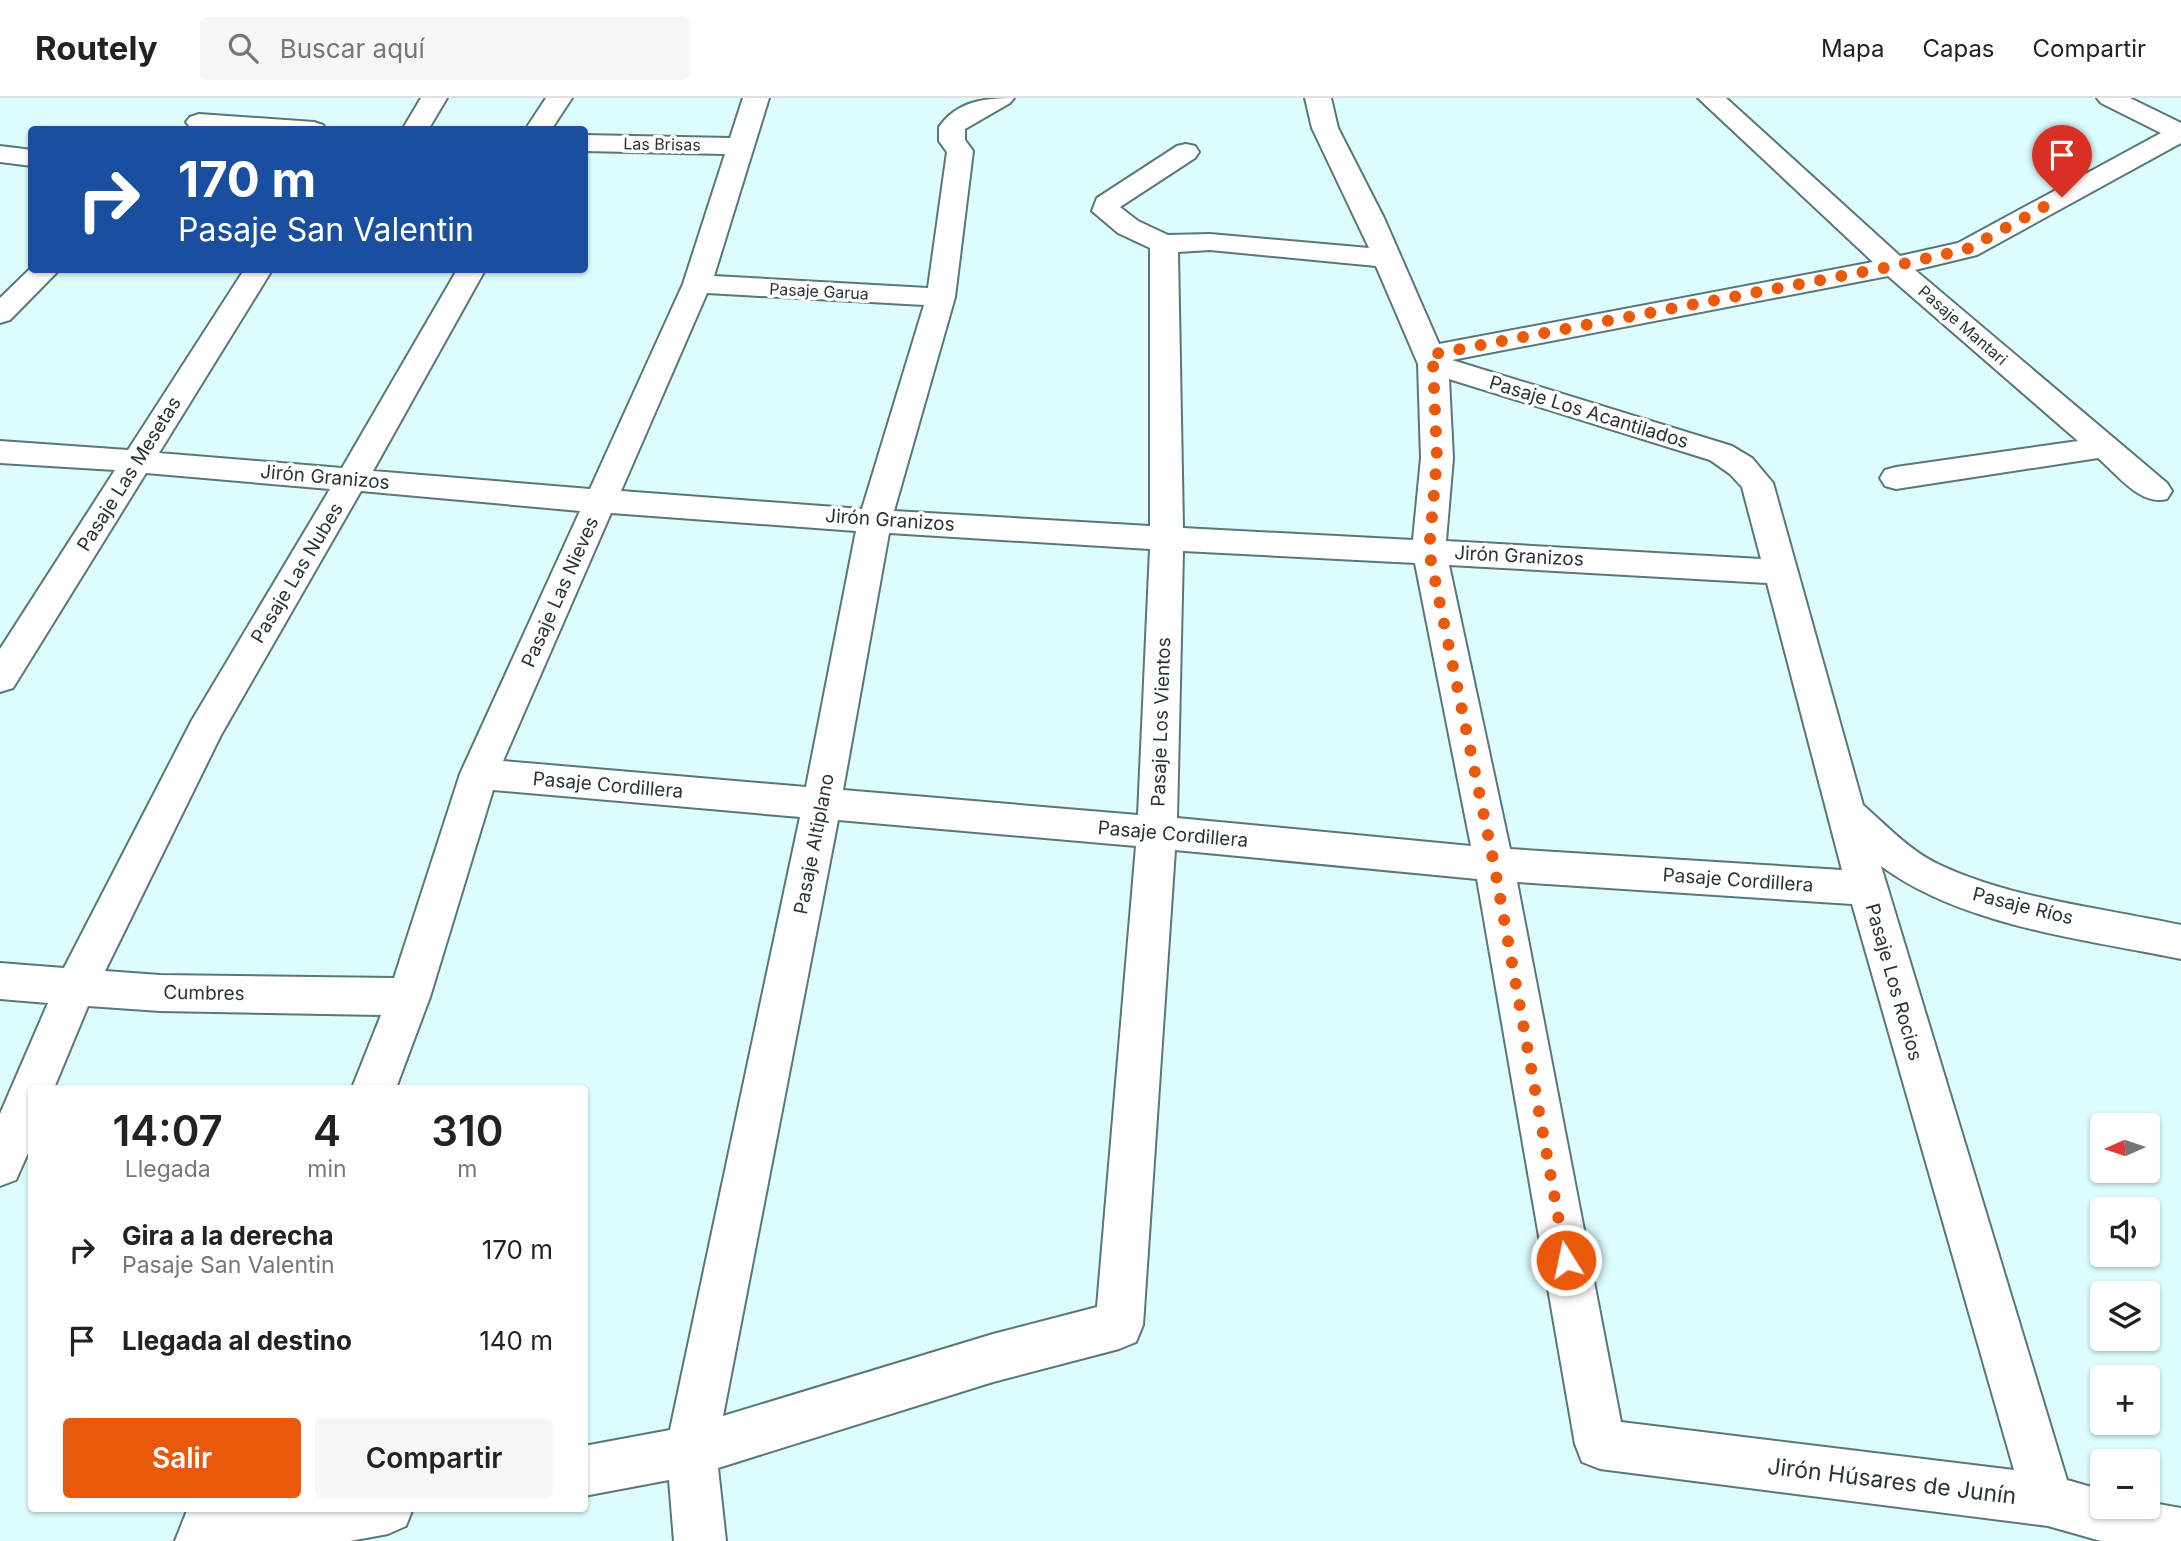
<!DOCTYPE html>
<html lang="es">
<head>
<meta charset="utf-8">
<style>
	:root { --surface:#fff; --page:#f6f6f6; --text:#222; --muted:#767676; --line:#e0e0e0; --accent:#ea580c }
	body { margin:0; font-family:Inter,sans-serif; background:var(--page); color:var(--text); height:100vh; display:flex; flex-direction:column; font-size:26px; white-space:nowrap }
	* { box-sizing:border-box; margin:0 }
	p { font-size:23px; color:var(--muted) }
	.icon { flex:none; width:38px; height:38px; fill:none; stroke:currentColor; stroke-width:2; stroke-linecap:round; stroke-linejoin:round }
	.map { position:relative; flex:1; overflow:hidden }
	.drawer { position:absolute; left:28px; top:987px; width:560px; height:427px; display:flex; flex-direction:column; background:var(--surface); border-radius:7px; box-shadow:0 2px 5px #0004 }
	.drawer>* { flex:none }
	.top-card { position:absolute; left:28px; top:28px; width:560px; height:147px; border-radius:7px; box-shadow:0 2px 5px #0004; background:#1a4fa0; color:#fff; overflow:hidden }
	.needle { width:46px; rotate:267deg }
	.buttons { position:absolute; left:2090px; top:1015px; display:grid; gap:14px }
	.buttons a { display:grid; place-items:center; width:70px; height:70px; border-radius:7px; background:var(--surface); box-shadow:0 2px 5px #0004; font-size:35px }
	.pin { position:absolute; display:grid; place-items:center; width:60px; height:60px; color:#fff; margin:-72px -30px; border-radius:50% 50% 50% 0; rotate:-45deg; box-shadow:0 0 7px #0007 }
	.pin .icon { rotate:45deg }
	.me { position:absolute; width:77px; margin:-38px; rotate:350deg; stroke-linejoin:round; filter:drop-shadow(0 0 5px #0008) }
	.turn { display:flex; align-items:center; gap:24px; height:147px; padding:0 35px; font-size:32px }
	.turn .icon { width:91px; height:91px; stroke-width:2.5 }
	.turn b { display:block; font-size:49px; line-height:60px }
	.eta { display:flex; justify-content:space-evenly; align-items:center; height:119px; text-align:center }
	.eta b { font-size:42px; font-weight:600; line-height:49px }
	.button { display:flex; gap:14px; margin-top:auto; padding:14px 35px }
	.button a { flex:1; height:80px; border-radius:7px; background:var(--accent); color:#fff; font-size:28px; font-weight:600; line-height:80px; text-align:center }
	.button a+a { background:var(--page); color:var(--text) }
	ul { padding:0; list-style:none }
	li { display:flex; align-items:center; gap:21px; height:91px; padding:0 35px }
	li div { flex:1 }
	li b { display:block; font-size:26px }
	li em { font-style:normal }
	header { display:flex; align-items:center; gap:42px; box-sizing:border-box; height:98px; padding:0 35px; background:var(--surface); border-bottom:2px solid var(--line) }
	header strong { font-size:33px }
	nav { display:flex; gap:38px; margin-inline-start:auto; font-size:24px }
	.search { width:490px; height:63px; background:var(--page); display:flex; align-items:center; gap:18px; box-sizing:border-box; padding:0 24px; border-radius:7px; color:var(--muted); font-size:26px }
	.map>svg:first-child { display:block }
</style>
</head>
<body>
<header>
<strong>Routely</strong>
<div class="search"><svg class="icon" aria-label="search" viewBox="0 0 24 24"><circle cx="10" cy="10" r="6"/><path d="M15 15l6 6"/></svg>Buscar aquí</div>
<nav><a>Mapa</a><a>Capas</a><a>Compartir</a></nav>
</header>
<div class="map">
<svg width="2181" height="1443" viewBox="0 0 2181 1443">
	<rect width="100%" height="100%" fill="#dcfcfe"/>
	<g fill="none" stroke-linecap="round" stroke-linejoin="round">
		<defs>
			<path id="minor" d="M421,0H447L428,32H402Z
				M546,0H572L551,32H525Z
				M743,0H769L714,178L928,190L947,54L939,43V29C957,3 985,0 1014,0L1010,5L965,31V42L973,53L955,199L894,413L1150,428V150L1118,135L1092,113L1097,100L1177,48L1186,46L1195,48L1199,54L1195,60L1120,109L1138,123L1168,137L1210,136L1369,150L1312,30L1305,0H1331L1338,30L1384,120L1439,246L1873,164L1698,0H1726L1900,158L1958,145L2161,35L2101,5L2097,0H2130L2181,25V45L1977,157L1915,172L2167,385L2172,393L2167,401C2140,408 2118,377 2098,360L1896,391L1885,388L1880,380L1885,372L1896,369L2078,343L1888,178L1452,262L1732,348L1752,360L1773,385L1863,707C1886,727 1910,753 1938,766C2011,801 2102,810 2181,827V861C2084,841 1962,828 1881,768L2067,1382L2102,1392V1409H2147V1404L2181,1410V1443H2101L2048,1428L1600,1371L1582,1364L1575,1346L1477,781L1175,752L1143,1227L1136,1244L1119,1251L993,1284L718,1370L726,1443H674L669,1382L584,1398V1348L670,1332L800,719L493,692L430,899L396,990H352L381,917L160,913L88,908L54,990H32V1046L16,1082L0,1088V1016L48,905L0,901V865L64,870L192,622L330,391L146,375L13,590L0,594V551L115,372L0,365V343L128,352L244,172H272L159,355L342,370L457,172H485L373,373L590,391L683,186L725,56L584,53V37L730,40ZM1210,152L1376,168L1418,266L1421,360L1413,442L1183,430L1178,154ZM707,195L924,207L862,411L621,393ZM1449,281L1710,362L1730,376L1742,389L1761,461L1446,443L1453,360ZM361,393L580,413L460,676L394,880L160,877L105,873L221,637ZM611,415L856,433L806,689L503,663ZM889,435L1150,451L1138,717L843,692ZM1183,453L1415,465L1471,748L1177,720ZM1449,467L1767,485L1842,772L1510,751ZM838,722L1136,748L1097,1209L993,1236L723,1318ZM1517,784L1852,806L2014,1372L1621,1324Z
				M199,16L314,24L323,27L326,32L190,29L186,24L190,19Z
				M0,48L32,52V68L0,64Z
				M32,169V172H59L10,222L0,225V200Z
				M188,1410H239L238,1413L252,1410H413L406,1428L388,1436L350,1443H175Z"/>
		</defs>
		<use href="#minor" stroke="#5a7678" stroke-width="4"/>
		<use href="#minor" fill="#fff" fill-rule="evenodd"/>
	</g>
	<g fill="none" stroke-linecap="round" stroke-linejoin="round">
		<path stroke="#ea580c" stroke-width="12" stroke-dasharray="0 21.6" d="M1566,1162L1494,766L1429,453L1437,360L1433,266L1429,257L1894,168L1967,151L2062,99"/>
	</g>
	<g text-anchor="middle" dominant-baseline="central" stroke-width="7" stroke-linejoin="round" paint-order="stroke">
		<g font-size="16" fill="#283435" stroke="#fff">
			<text transform="translate(662 46) rotate(1)">Las Brisas</text>
			<text transform="translate(819 193) rotate(3)">Pasaje Garua</text>
			<text transform="translate(1963 227) rotate(41)">Pasaje Mantari</text>
		</g>
		<g font-size="19" fill="#283435" stroke="#fff">
			<text transform="translate(1589 314) rotate(17)">Pasaje Los Acantilados</text>
			<text transform="translate(129 376) rotate(-58)">Pasaje Las Mesetas</text>
			<text transform="translate(325 379) rotate(5)">Jirón Granizos</text>
			<text transform="translate(890 422) rotate(4)">Jirón Granizos</text>
			<text transform="translate(1519 458) rotate(3)">Jirón Granizos</text>
			<text transform="translate(297 475) rotate(-59)">Pasaje Las Nubes</text>
			<text transform="translate(560 494) rotate(-66)">Pasaje Las Nieves</text>
			<text transform="translate(1161 624) rotate(-88)">Pasaje Los Vientos</text>
			<text transform="translate(608 687) rotate(5)">Pasaje Cordillera</text>
			<text transform="translate(1173 736) rotate(5)">Pasaje Cordillera</text>
			<text transform="translate(814 746) rotate(-79)">Pasaje Altiplano</text>
			<text transform="translate(1738 782) rotate(4)">Pasaje Cordillera</text>
			<text transform="translate(2023 808) rotate(14)">Pasaje Ríos</text>
			<text transform="translate(1894 884) rotate(74)">Pasaje Los Rocios</text>
			<text transform="translate(204 895) rotate(1)">Cumbres</text>
		</g>
		<g font-size="23" fill="#283435" stroke="#fff">
			<text transform="translate(1892 1383) rotate(7)">Jirón Húsares de Junín</text>
		</g>
	</g>
</svg>
<div class="buttons">
<a><svg class="needle" viewBox="-14 -14 28 28"><path d="M0-13l5 13h-10z" fill="#e53935"/><path d="M0 13l5-13h-10z" fill="#767676"/></svg></a>
<a><svg class="icon" aria-label="sound" viewBox="0 0 24 24"><path d="M4 9h4l5-4v14l-5-4H4zM17 9q2 3 0 6"/></svg></a>
<a><svg class="icon" aria-label="layers" viewBox="0 0 24 24"><path d="M12 4l9 5-9 5-9-5zM3 14l9 5 9-5"/></svg></a>
<a>+</a>
<a>−</a>
</div>
<div class="pin" style="left:2062px;top:99px;background:#d93025"><svg class="icon" aria-label="arrive" viewBox="0 0 24 24"><path d="M6 21V4h12l-3 4 3 4H6"/></svg></div>
<svg class="me" style="left:1566px;top:1162px" viewBox="-20 -20 40 40"><circle r="17" fill="#ea580c" stroke="#fff" stroke-width="3"/><path d="M0-11L8 9 0 5-8 9z" fill="#fff"/></svg>
<div class="top-card">
<div class="turn"><svg class="icon" aria-label="right" viewBox="0 0 24 24"><path d="M7 20v-9h11M14 6l5 5-5 5"/></svg><div><b>170 m</b>Pasaje San Valentin</div></div>
</div>
<section class="drawer">
<div class="eta">
<div><b>14:07</b><p>Llegada</p></div>
<div><b>4</b><p>min</p></div>
<div><b>310</b><p>m</p></div>
</div>
<ul>
<li><svg class="icon" aria-label="right" viewBox="0 0 24 24"><path d="M7 20v-9h11M14 6l5 5-5 5"/></svg><div><b>Gira a la derecha</b><p>Pasaje San Valentin</p></div><em>170 m</em></li>
<li><svg class="icon" aria-label="arrive" viewBox="0 0 24 24"><path d="M6 21V4h12l-3 4 3 4H6"/></svg><div><b>Llegada al destino</b></div><em>140 m</em></li>
</ul>
<div class="button"><a>Salir</a><a>Compartir</a></div>
</section>
</div>
</body>
</html>
